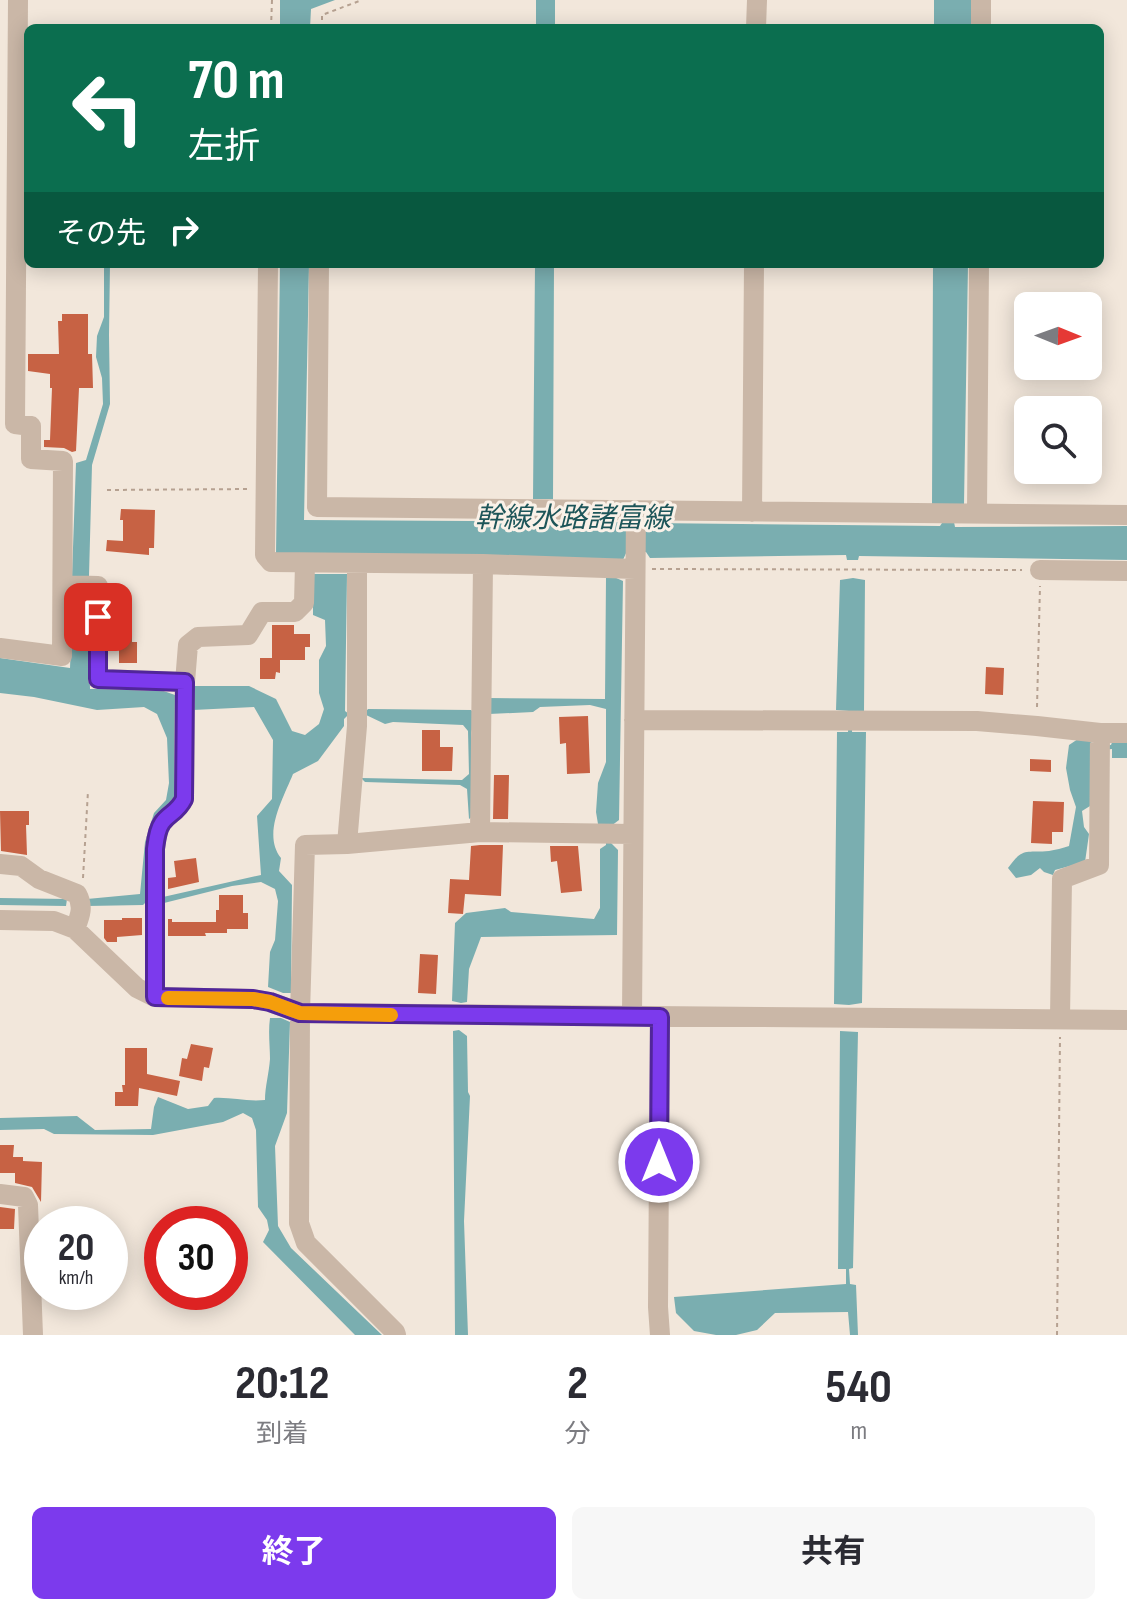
<!DOCTYPE html>
<html lang="ja">
<head>
<meta charset="utf-8">
<style>
	:root { --surface:#fff; --page:#f7f7f7; --text:#2b2b33; --muted:#7c7c81; --accent:#7c3aed }
	body { margin:0; font-family:"Sofia Sans Condensed","Noto Sans JP",sans-serif; background:var(--page); color:var(--text); height:100vh; display:flex; flex-direction:column; font-size:30px; white-space:nowrap }
	* { box-sizing:border-box; margin:0 }
	p { font-size:26px; color:var(--muted) }
	.icon { flex:none; width:44px; height:44px; fill:none; stroke:currentColor; stroke-width:2; stroke-linecap:round; stroke-linejoin:round }
	.map { position:relative; height:1335px; overflow:hidden }
	.sheet { display:flex; flex-direction:column; background:var(--surface); flex:1 }
	.sheet>* { flex:none }
	.top-card { position:absolute; left:24px; top:24px; width:1080px; height:244px; border-radius:12px; box-shadow:0 4px 20px #0003; background:#0b6e4f; color:#fff; overflow:hidden }
	.needle { width:52px; rotate:91deg }
	.tools { position:absolute; left:1014px; top:292px; display:grid; gap:16px }
	.tools a { display:grid; place-items:center; width:88px; height:88px; border-radius:12px; background:var(--surface); box-shadow:0 4px 20px #0003; font-size:40px }
	.speed { position:absolute; left:24px; top:1206px; display:flex; gap:16px; font-size:40px; font-weight:700; text-align:center }
	.speed>* { display:grid; place-content:center; width:104px; height:104px; border-radius:50%; background:var(--surface); box-shadow:0 4px 20px #0003; line-height:1 }
	.speed small { font-size:20px; font-weight:400 }
	.speed .limit { border:12px solid #d22; background:#fff; color:#111 }
	.pin { position:absolute; display:grid; place-items:center; width:68px; height:68px; color:#fff; margin:-34px; border-radius:16px; box-shadow:0 4px 12px #0006 }
	.me { position:absolute; width:88px; margin:-44px; rotate:0deg; stroke-linejoin:round; filter:drop-shadow(0 0 6px #0008) }
	.turn { display:flex; align-items:center; gap:28px; height:168px; padding:0 32px; font-size:36px }
	.turn .icon { width:104px; height:104px; stroke-width:2.5 }
	.turn b { display:block; font-size:56px; line-height:68px }
	.then { display:flex; align-items:center; height:76px; padding:0 32px; background:#0003; gap:16px; font-size:30px }
	.eta { display:flex; justify-content:space-evenly; align-items:center; height:136px; text-align:center }
	.eta b { font-size:48px; font-weight:700; line-height:56px }
	.action { display:flex; gap:16px; margin-top:auto; padding:16px 32px }
	.action a { flex:1; height:92px; border-radius:12px; background:var(--accent); color:#fff; font-size:32px; font-weight:700; line-height:92px; text-align:center }
	.action a+a { background:var(--page); color:var(--text) }
	.map>svg:first-child { display:block }
</style>
</head>
<body>
<div class="map">
<svg width="1127" height="1335" viewBox="0 0 1127 1335">
	<rect width="100%" height="100%" fill="#f2e7db"/>
	<path fill="#7aaeb0" d="M280,0H335L311,9L310,28H280Z
		M536,0H555V28H536Z
		M934,0H971V28H934Z
		M104,264H110L109,335L110,404L92,465L89,576H72L76,463L86,460L103,404L102,378L96,357L97,336L104,317Z
		M280,264H309L304,520L621,522L626,531H646L649,523L940,526L942,523L954,522L955,527L1127,526V560L859,556L858,560H847L846,555L650,558L646,552L627,551L622,562L276,555Z
		M535,264H554L553,499H533Z
		M933,264H968L964,504H932Z
		M313,574H347L345,711L349,714L344,719V726L318,761L293,774C283,799 262,834 281,858L279,871L292,885L291,993H283L268,987L270,952L275,940L278,901L275,889L261,882L232,886L164,903L163,897L261,875L257,816L272,799L273,740L254,707L193,710V686H249L276,699L292,731L305,735L319,724L324,709L319,693V660L326,646L325,620L313,615Z
		M614,577L623,581L619,820L611,826L610,842L618,850L617,935L481,937L469,969L467,1002L461,1003L452,1001L455,923L466,913L505,908L511,912L594,919L600,908V849L606,845V842L598,824L596,812L598,783L606,762V709L590,705L540,707L533,712L489,714L487,698L605,699L606,578Z
		M853,578L865,580L864,711L853,712L852,732H866L862,1003L849,1005L834,1004L837,732H848L849,711L836,710L840,580Z
		M73,597H88L90,689L155,688L175,695L174,800L150,898L143,905L87,906V899L140,894L145,842L154,813L166,800L169,783L167,738L157,714L144,707L97,710L34,697L0,693V658L70,668Z
		M368,709L471,710L476,715L471,733L474,773L473,816L469,819L467,789L460,785L365,782L361,778L462,780L469,774L468,731L463,725L393,722L385,724L364,714Z
		M1078,739L1091,740L1092,747L1111,745L1113,740H1127V758H1112V749L1090,751V806L1082,811L1084,827L1089,834L1085,862L1055,870L1053,875L1044,872L1040,868L1031,875L1016,878L1008,868C1023,847 1025,853 1049,851C1055,850 1063,848 1069,846L1076,807L1070,790L1066,768L1069,745Z
		M0,898L67,899L66,906L0,905Z
		M270,1018H281L290,1022L287,1113L275,1146L278,1226L291,1248L382,1335H355L263,1242L269,1230L267,1220L258,1207L256,1130L252,1118L243,1113L223,1122L153,1135L54,1134L44,1129L0,1130V1118L77,1116L95,1130L151,1129L154,1107L158,1097L188,1109L208,1106L214,1098C231,1097 247,1102 265,1100C265,1087 269,1073 270,1059C270,1046 268,1032 270,1018Z
		M459,1030L467,1036L468,1092L470,1096L464,1221L468,1335H455L453,1031Z
		M840,1031L858,1032L853,1268L849,1269L850,1284L856,1285L858,1335H850L848,1312L775,1313L757,1330L736,1335H716L694,1331L676,1313L674,1297L846,1284V1269H838Z"/>
	<path fill="#c76244" d="M62,314H88V354H92L93,388H79L76,451L72,452L64,448L44,447V440H50L52,388H50V374L28,371V354H59L58,321H62Z
		M121,509L155,510L154,548H149V555L106,551L107,540L123,541V520H120Z
		M272,625H294V634H310V647H305V660H280V673L276,672L275,679H260V658H272Z
		M119,633H132V642H137V663H119Z
		M986,667L1004,668L1003,695L985,694Z
		M588,716L590,773L567,774L566,743L560,744L559,717Z
		M422,730H440V747H453L452,771H422Z
		M1030,759L1051,760V772L1030,771Z
		M494,775H509L508,819H493Z
		M1033,801L1064,802L1063,832H1052V844L1031,843Z
		M0,811H29V825H26L27,855L1,851Z
		M480,845H503L501,896L465,894L463,914L448,913L450,879L469,880L471,846Z
		M550,846H578L582,891L561,893L557,861L551,862Z
		M196,858L199,882L168,889V878L176,877L174,861Z
		M219,895H243V913H248V929H227V933H205L206,936H168V919H172V922H216V910H219Z
		M122,918H142V935L117,937V942H107L104,938V920H122Z
		M420,954L438,955L436,994L418,993Z
		M191,1044L213,1048L209,1068L204,1067L202,1081L179,1076L182,1058L187,1059Z
		M125,1048H147V1074L180,1081L177,1096L139,1088L138,1106H115V1092H123L122,1085H125Z
		M0,1145H14L13,1157H23V1161L42,1162L41,1202L32,1187L15,1183V1173H0Z
		M0,1207L15,1209L14,1229H0Z"/>
	<g fill="none" stroke-linecap="round" stroke-linejoin="round">
		<path stroke="#b6a191" stroke-width="2" stroke-dasharray="4 4" stroke-linecap="butt" d="M271,28L272,0
			M322,28V15L362,0
			M107,490L249,489
			M652,569L1022,570
			M1037,707L1040,586
			M83,878L88,791
			M1057,1335L1060,1037"/>
		<path stroke="#cab7a7" stroke-width="20" d="M756,28L757,0
			M981,28V0
			M268,264L265,555L271,562L483,564L635,569
			M319,264L317,507L1127,515
			M752,512L754,264
			M977,513L979,264
			M1040,570L1127,571
			M63,585L98,586V679L185,682
			M0,648L62,656L63,461L31,459V426L15,424L18,0
			M634,720L977,721L1037,726L1100,733
			M480,832L483,564
			M347,844L357,726V564
			M0,864L21,866L39,879L77,894C84,907 80,916 75,929
			M0,920L54,921L75,929L137,988L155,997L253,999L270,1002L300,1013L1127,1020
			M155,997V849C156,841 157,830 162,823C169,813 177,813 184,799L185,682L188,645L198,637L248,635L262,612H295L304,603L305,564
			M632,1016L636,511
			M660,1017L658,1307L660,1335
			M1060,1019L1062,879L1099,865L1100,733H1127
			M0,1194L24,1197L28,1205L33,1335
			M396,1335L395,1332L306,1243L299,1223L300,1013L305,845L347,844L480,832L633,834"/>
	</g>
	<g fill="none" stroke-linecap="round" stroke-linejoin="round">
		<defs>
			<path id="route" d="M98,617V679L185,682L184,799C177,813 169,813 162,823C157,830 156,841 155,849V997L253,999L270,1002L300,1013L660,1017L659,1162"/>
		</defs>
		<use href="#route" stroke="#51269a" stroke-width="20"/>
		<use href="#route" stroke="#7c3aed" stroke-width="14"/>
		<path stroke="#f59e0b" stroke-width="14" d="M168,998L253,999L270,1002L300,1013L391,1015"/>
	</g>
	<g text-anchor="middle" dominant-baseline="central" stroke-width="6" stroke-linejoin="round" paint-order="stroke">
		<g font-size="28" font-style="italic" fill="#1d5559" stroke="#faf1e8">
			<text x="573" y="518">幹線水路諸富線</text>
		</g>
	</g>
</svg>
<div class="tools">
<a><svg class="needle" viewBox="-14 -14 28 28"><path d="M0-13l5 13h-10z" fill="#e53935"/><path d="M0 13l5-13h-10z" fill="#7c7c81"/></svg></a>
<a><svg class="icon" aria-label="search" viewBox="0 0 24 24"><circle cx="10" cy="10" r="6"/><path d="M15 15l6 6"/></svg></a>
</div>
<div class="speed"><div>20<small>km/h</small></div><div class="limit">30</div></div>
<div class="pin" style="left:98px;top:617px;background:#d93025"><svg class="icon" aria-label="arrive" viewBox="0 0 24 24"><path d="M6 21V4h12l-3 4 3 4H6"/></svg></div>
<svg class="me" style="left:659px;top:1162px" viewBox="-20 -20 40 40"><circle r="17" fill="#7c3aed" stroke="#fff" stroke-width="3"/><path d="M0-11L8 9 0 5-8 9z" fill="#fff"/></svg>
<div class="top-card">
<div class="turn"><svg class="icon" aria-label="left" viewBox="0 0 24 24"><path d="M17 20v-9H6M10 6l-5 5 5 5"/></svg><div><b>70 m</b>左折</div></div>
<div class="then">その先<svg class="icon" aria-label="right" viewBox="0 0 24 24"><path d="M7 20v-9h11M14 6l5 5-5 5"/></svg></div>
</div>
</div>
<section class="sheet">
<div class="eta">
<div><b>20:12</b><p>到着</p></div>
<div><b>2</b><p>分</p></div>
<div><b>540</b><p>m</p></div>
</div>
<div class="action"><a>終了</a><a>共有</a></div>
</section>
</body>
</html>
